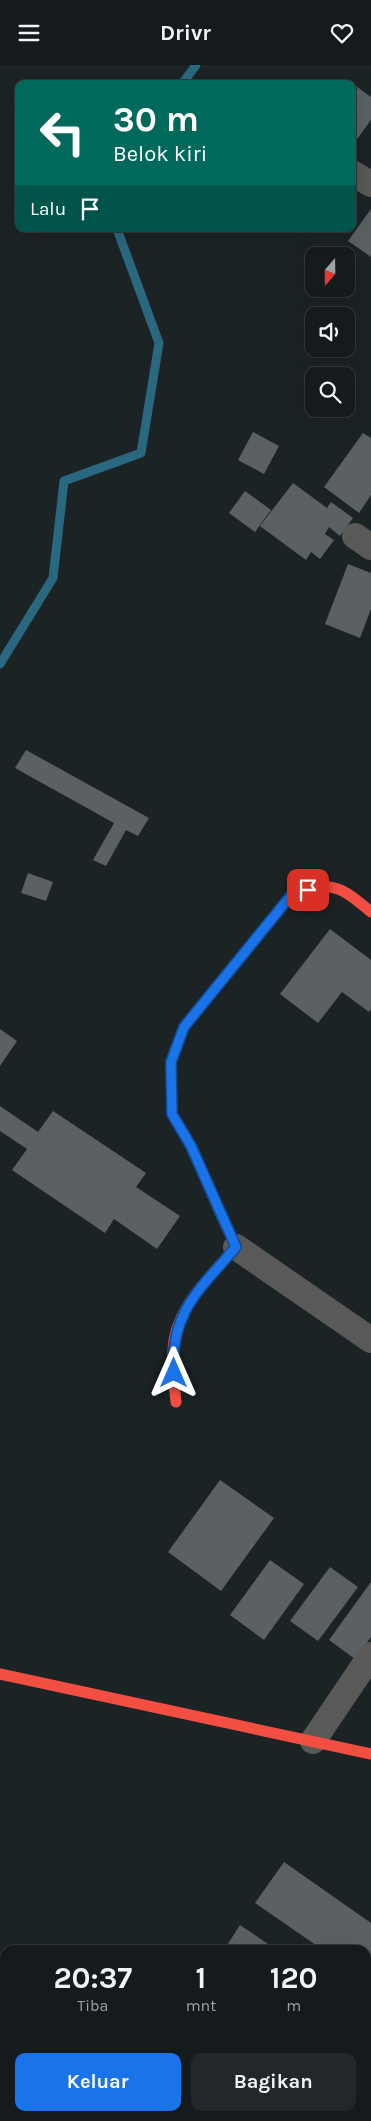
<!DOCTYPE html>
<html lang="id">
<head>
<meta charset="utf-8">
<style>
	:root { --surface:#151a1c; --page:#222729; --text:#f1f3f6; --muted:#9da1a3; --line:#34383b; --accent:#1a73e8 }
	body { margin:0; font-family:Karla,sans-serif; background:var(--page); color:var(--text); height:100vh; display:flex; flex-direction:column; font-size:19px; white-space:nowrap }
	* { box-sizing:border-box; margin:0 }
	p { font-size:16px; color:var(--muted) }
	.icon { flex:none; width:28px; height:28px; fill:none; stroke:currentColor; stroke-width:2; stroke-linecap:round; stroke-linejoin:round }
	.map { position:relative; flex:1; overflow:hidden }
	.drawer { position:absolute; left:0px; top:1880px; width:371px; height:176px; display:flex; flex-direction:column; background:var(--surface); border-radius:15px 15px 0 0; box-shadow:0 5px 20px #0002,0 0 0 1px var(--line) }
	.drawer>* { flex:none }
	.guide { position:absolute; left:15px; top:15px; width:341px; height:152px; border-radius:10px; box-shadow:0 5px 20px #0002,0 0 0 1px var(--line); background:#00695c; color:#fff; overflow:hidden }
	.needle { width:32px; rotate:200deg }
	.buttons { position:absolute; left:305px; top:182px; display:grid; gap:10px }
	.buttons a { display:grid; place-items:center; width:50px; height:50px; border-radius:10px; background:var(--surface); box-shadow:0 5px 20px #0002,0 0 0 1px var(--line); font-size:25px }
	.pin { position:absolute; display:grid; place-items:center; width:42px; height:42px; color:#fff; margin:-21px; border-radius:10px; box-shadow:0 2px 8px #0006 }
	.me { position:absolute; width:55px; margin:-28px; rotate:0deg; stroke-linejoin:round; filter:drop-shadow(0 0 4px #0008) }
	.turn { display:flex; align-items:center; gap:18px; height:105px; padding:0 15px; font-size:22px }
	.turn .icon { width:65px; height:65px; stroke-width:2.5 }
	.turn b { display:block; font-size:35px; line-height:42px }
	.then { display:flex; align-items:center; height:48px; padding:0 15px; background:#0003; gap:10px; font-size:19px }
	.eta { display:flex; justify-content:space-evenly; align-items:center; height:85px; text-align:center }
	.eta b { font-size:30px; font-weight:700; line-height:35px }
	.primary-button { display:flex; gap:10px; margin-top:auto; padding:10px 15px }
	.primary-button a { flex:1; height:58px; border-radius:10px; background:var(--accent); color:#fff; font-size:20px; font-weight:700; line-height:58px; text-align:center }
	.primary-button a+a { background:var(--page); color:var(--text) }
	header { display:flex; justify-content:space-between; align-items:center; height:65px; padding:0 15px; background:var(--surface); font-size:22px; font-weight:700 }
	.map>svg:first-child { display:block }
</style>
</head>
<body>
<header><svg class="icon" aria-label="menu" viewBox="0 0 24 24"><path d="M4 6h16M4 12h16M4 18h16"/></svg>Drivr<svg class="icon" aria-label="heart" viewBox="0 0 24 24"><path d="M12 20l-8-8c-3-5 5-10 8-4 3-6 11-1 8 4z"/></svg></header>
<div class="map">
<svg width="371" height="2056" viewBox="0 0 371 2056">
	<rect width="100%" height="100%" fill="#1c2325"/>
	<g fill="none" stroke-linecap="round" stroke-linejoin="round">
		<path stroke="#2a6880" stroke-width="9" d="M182,19L196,0
			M0,599L53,513L64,416L141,388L159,278L117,164"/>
	</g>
	<path fill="#5b6163" d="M349,16L371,32V55L355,77L352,75V19H347Z
		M371,144V192L348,176Z
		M253,367L279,381L264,409L238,395Z
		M363,368L371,373V430L359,448L324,422Z
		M293,418L327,443L331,437L353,453L340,471L329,462L325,469L334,475L320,494L311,487L306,495L260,461Z
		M245,426L271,445L255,467L229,448Z
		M348,499L371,508V544L360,573L325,559Z
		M26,685L149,753L138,771L126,765L106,801L93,795L114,758L15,703Z
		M28,808L53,817L46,836L21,828Z
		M330,864L371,895V944L369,947L342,927L318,958L280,929Z
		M0,964L17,976L0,1001Z
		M0,1041L38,1067L53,1046L146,1108L136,1122L180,1151L157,1184L114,1154L105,1168L12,1105L27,1084L0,1066Z
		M220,1415L274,1453L221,1526L168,1487Z
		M270,1495L304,1519L264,1575L230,1550Z
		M330,1502L358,1522L318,1576L290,1556Z
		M371,1517V1572L355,1594L329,1575Z
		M284,1797L371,1858V1919L366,1916V1885H323L255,1838Z
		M240,1860L277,1885H224Z
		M366,1945L371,1948V1998L366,1995Z
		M366,2013L371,2017V2056H344L338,2051H366Z
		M112,2051H201L208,2056H116L111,2053Z
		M218,2051H281L288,2056H225Z"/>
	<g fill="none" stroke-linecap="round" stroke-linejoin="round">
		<path stroke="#595958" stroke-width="26" d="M352,108L371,119
			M355,471L371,482
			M236,1182L371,1275
			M313,1676L371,1590"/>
		<path stroke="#16e098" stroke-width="11" d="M223,1154L191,1081L172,1049L171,997L184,962L293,828L315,823"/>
		<path stroke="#f24e42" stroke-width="11" d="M315,823C339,817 354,833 371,847
			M176,1337C174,1317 171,1295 174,1275C181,1237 212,1210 236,1182L223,1154
			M0,1609L371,1689"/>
	</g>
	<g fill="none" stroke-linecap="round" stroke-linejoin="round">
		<defs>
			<path id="route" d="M174,1308C169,1248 201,1223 236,1182L191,1081L172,1049L171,997L184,962L293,828L308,825"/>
		</defs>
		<use href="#route" stroke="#114b97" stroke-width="12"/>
		<use href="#route" stroke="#1a73e8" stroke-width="9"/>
	</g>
</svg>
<div class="buttons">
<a><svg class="needle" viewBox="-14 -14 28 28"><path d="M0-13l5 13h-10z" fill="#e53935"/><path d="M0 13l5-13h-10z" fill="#9da1a3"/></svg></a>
<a><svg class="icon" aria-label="sound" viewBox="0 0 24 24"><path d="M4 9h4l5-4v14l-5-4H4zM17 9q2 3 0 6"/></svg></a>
<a><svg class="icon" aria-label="search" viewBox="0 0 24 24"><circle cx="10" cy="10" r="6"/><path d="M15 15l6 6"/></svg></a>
</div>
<div class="pin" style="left:308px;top:825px;background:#d93025"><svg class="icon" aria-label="arrive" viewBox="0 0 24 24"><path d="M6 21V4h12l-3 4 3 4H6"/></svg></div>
<svg class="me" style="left:174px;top:1308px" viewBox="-20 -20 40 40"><path d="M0-17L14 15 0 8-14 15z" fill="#1a73e8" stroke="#fff" stroke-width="4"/></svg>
<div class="guide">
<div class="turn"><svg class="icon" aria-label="left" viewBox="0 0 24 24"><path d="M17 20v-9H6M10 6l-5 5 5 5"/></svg><div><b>30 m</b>Belok kiri</div></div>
<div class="then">Lalu<svg class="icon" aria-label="arrive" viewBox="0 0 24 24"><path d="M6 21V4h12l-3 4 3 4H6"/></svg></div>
</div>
<section class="drawer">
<div class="eta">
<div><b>20:37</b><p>Tiba</p></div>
<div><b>1</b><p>mnt</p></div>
<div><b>120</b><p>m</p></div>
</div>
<div class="primary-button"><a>Keluar</a><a>Bagikan</a></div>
</section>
</div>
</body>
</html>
